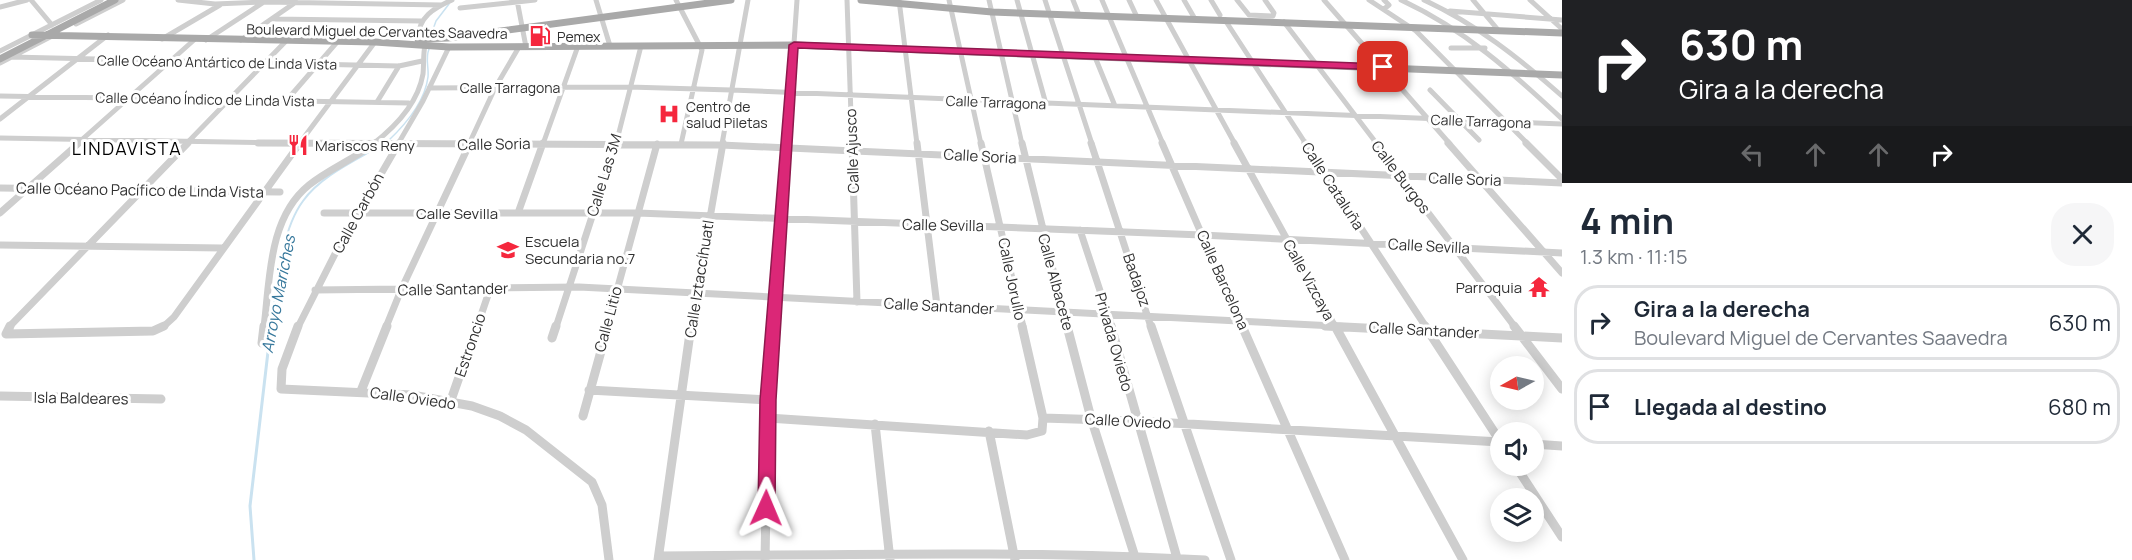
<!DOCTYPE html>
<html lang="es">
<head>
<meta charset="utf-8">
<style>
	:root { --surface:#fff; --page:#f6f6f7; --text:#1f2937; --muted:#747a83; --line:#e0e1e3 }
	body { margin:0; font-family:Manrope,sans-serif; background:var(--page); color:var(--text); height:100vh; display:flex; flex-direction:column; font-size:22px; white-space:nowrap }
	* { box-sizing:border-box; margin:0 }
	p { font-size:20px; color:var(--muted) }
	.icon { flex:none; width:33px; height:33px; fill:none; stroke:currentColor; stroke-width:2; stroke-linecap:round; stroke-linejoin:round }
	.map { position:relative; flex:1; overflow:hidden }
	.details { display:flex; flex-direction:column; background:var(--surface); width:570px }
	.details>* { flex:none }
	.top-card { background:#202124; color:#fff; overflow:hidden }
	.needle { width:39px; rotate:262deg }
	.buttons { position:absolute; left:1490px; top:356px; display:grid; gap:12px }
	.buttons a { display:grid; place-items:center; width:54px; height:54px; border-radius:50%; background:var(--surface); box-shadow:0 3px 15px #0003; font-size:30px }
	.pin { position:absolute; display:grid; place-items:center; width:51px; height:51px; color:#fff; margin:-26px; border-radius:12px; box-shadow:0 3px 9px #0006 }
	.me { position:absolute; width:66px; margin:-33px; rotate:1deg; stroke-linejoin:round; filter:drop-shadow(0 0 4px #0008) }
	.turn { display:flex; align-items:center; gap:21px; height:126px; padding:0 18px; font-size:27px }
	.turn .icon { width:78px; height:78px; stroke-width:2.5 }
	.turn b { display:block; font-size:42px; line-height:51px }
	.lanes { display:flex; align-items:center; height:57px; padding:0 18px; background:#0003; justify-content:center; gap:30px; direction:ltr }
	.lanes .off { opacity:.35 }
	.round { display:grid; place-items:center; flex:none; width:63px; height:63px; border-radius:24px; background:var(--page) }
	.summary { display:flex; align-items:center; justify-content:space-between; height:102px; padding:0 18px }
	h1 { font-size:36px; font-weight:700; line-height:45px }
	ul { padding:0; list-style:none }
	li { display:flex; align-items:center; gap:18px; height:75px; margin:0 12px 9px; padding:0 6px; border:3px solid var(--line); border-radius:24px }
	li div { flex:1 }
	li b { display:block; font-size:22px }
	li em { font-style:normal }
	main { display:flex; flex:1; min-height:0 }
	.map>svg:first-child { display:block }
</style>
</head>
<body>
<main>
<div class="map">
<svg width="1562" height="560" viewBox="0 0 1562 560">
	<rect width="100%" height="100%" fill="#fff"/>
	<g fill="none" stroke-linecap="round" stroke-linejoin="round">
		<path stroke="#cae2f0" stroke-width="1.5" d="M431,35L436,21L449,4
			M388,141C405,125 425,101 428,77C429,67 425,59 429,49"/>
		<path stroke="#cae2f0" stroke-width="2" d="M271,327C277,289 280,232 303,201C320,177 352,162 378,147"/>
		<path stroke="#cae2f0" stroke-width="3" d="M254,560L250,506L271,326"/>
		<path stroke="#cecece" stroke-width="5" d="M31,0L52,25
			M178,0L215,4L265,2L442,5
			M517,0L526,47
			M596,0L610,46
			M676,0L702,50L681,144
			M847,0L852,144
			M899,0L917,144
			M949,0L981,144
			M989,0L1022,144
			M1017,0L1046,104
			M1045,0L1092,144
			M1073,0L1079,15
			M1102,0L1163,144
			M1129,0L1137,17
			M1156,0L1235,144
			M1184,0L1195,19
			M1211,0L1220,15
			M1237,0L1249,15L1273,16L1274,13L1265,0
			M1324,0L1450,144
			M1369,0L1416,31L1528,144
			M1384,0L1389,5L1384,9
			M1401,0C1464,29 1512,72 1562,119
			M1424,0C1476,24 1519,58 1562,96
			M1473,0L1499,31
			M1530,0L1562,29
			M0,7L27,0
			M460,8L535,0
			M1450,11L1562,20
			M273,19L421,21
			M1225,20L1306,144
			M1284,22L1377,144
			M76,24L123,0
			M162,39L220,5
			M418,39C418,17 434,8 452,0
			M206,40L264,2
			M241,40L296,2
			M1451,48H1485
			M0,51L101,0
			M11,57L399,66L422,61
			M1095,57L1115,106
			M0,63L54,35
			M429,88L629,87L731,90L1562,124
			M1430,90L1479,140
			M0,96L409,103
			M286,101L338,41
			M377,102L399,66
			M0,119L108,35
			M0,138L341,144
			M77,144L194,40
			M186,144L286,41
			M299,144L375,42
			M373,144C395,127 418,103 423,74C424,64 423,55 425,45
			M398,144L423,101L449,47
			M469,144L495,88L519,47
			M543,144L578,46
			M616,144L641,46
			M722,144L748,0
			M787,144L797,0"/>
		<path stroke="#cecece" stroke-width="7" d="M258,143L721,145L1562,183
			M852,143L857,302
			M917,143L937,306
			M981,143L1023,327
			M1022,143L1067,327
			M1091,143L1151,327
			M1162,143L1242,327
			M1234,143L1335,327
			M1305,143L1426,327
			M1375,143L1515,327
			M1448,143L1562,273
			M1526,143L1562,179
			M0,188L280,192
			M0,213L79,143
			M324,213H638L1202,235L1562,253
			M518,213L543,143
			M1080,230L1112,327
			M0,245L222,248
			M315,290L579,287L1354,327
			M9,327L188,143
			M163,327L174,317L300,143
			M264,327C270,280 268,218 309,185C329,169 354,159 375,143
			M298,327L338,248L399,143
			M386,327L401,290L470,143
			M477,327L490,289
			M556,327L616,143
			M607,327L657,144
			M691,327L723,143
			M773,327L787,143"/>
		<path stroke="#cecece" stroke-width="9" d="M10,326L6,334L153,331L164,326
			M298,326L282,369L281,389L412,395L472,406L500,416L526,430L592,482L602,505L609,560
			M1067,326L1091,418L1136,560
			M1111,326L1177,558
			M1151,326L1231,560
			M1242,326L1345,560
			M1325,326L1562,338
			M1335,326L1463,560
			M1425,326L1500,441
			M1514,326L1562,389
			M552,338L556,326
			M262,343L264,326
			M589,390L768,400
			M361,391L387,326
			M0,396L161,399
			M451,400L477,326
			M583,416L608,326
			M768,418L1027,435L1042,431L1043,418L1022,326
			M1043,418L1137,421L1500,442
			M875,424L890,560
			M989,431L1015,560
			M1533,444L1562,446
			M1515,465L1562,537
			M659,556C841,555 1023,550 1205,560
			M658,560L691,326
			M765,560L768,400L773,326"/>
		<path stroke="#a9a9a9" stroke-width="7" d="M861,0L992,12L1562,33
			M32,35L375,42L449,47L794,45L1562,75
			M418,39L448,38L731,0
			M0,59L115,0"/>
	</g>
	<path fill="#db2777" stroke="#8e194d" stroke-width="1.5" d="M794,42L1383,64L1388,67L1383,70L798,48L776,400L775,508L773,514L766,516L760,514L758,508L760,400L789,45Z"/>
	<defs>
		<symbol id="fuel-bare" viewBox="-9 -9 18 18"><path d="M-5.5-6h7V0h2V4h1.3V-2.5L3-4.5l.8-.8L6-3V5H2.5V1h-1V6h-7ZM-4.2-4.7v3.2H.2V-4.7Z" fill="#f5273d" stroke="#fff" stroke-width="2.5" paint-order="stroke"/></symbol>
		<symbol id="hospital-bare" viewBox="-9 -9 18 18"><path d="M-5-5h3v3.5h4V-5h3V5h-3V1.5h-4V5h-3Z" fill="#f5273d" stroke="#fff" stroke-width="2.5" paint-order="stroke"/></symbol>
		<symbol id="restaurant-bare" viewBox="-9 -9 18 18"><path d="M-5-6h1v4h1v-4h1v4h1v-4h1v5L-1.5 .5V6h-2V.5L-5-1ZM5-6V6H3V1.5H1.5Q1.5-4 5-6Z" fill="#f5273d" stroke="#fff" stroke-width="2.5" paint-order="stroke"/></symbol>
		<symbol id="school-bare" viewBox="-9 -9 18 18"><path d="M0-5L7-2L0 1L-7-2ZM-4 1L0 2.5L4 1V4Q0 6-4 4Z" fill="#f5273d" stroke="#fff" stroke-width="2.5" paint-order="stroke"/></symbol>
		<symbol id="temple-bare" viewBox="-9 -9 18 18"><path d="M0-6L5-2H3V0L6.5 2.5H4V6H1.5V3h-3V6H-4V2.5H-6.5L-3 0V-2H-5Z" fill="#f5273d" stroke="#fff" stroke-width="2.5" paint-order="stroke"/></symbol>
	</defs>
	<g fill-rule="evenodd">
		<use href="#fuel-bare" x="525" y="21" width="30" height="30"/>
		<use href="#hospital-bare" x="654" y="99" width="30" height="30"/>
		<use href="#restaurant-bare" x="283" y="130" width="30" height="30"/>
		<use href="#school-bare" x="493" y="235" width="30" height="30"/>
		<use href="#temple-bare" x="1524" y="272" width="30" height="30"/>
	</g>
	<g text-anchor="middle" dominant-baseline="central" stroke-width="6" stroke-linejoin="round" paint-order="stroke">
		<g font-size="14" fill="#313131" stroke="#fff">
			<text transform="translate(377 31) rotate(1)">Boulevard Miguel de Cervantes Saavedra</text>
			<text transform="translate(217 62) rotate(1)">Calle Océano Antártico de Linda Vista</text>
			<text x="510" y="87">Calle Tarragona</text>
			<text transform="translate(205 99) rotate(1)">Calle Océano Índico de Linda Vista</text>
			<text transform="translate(996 102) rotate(2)">Calle Tarragona</text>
			<text transform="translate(1481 121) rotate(2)">Calle Tarragona</text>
		</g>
		<g font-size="14" fill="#313131" stroke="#fff" text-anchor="start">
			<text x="557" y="36">Pemex</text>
			<text x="686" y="106">Centro de<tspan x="686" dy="16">salud Piletas</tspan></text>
		</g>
		<g font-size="15" fill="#313131" stroke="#fff">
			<text transform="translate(494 144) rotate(-1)">Calle Soria</text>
			<text transform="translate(852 151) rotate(-92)">Calle Ajusco</text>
			<text transform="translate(980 156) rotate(3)">Calle Soria</text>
			<text transform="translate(604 175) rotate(-73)">Calle Las 3M</text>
			<text transform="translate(1401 177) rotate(53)">Calle Burgos</text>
			<text transform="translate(1465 179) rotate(2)">Calle Soria</text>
			<text transform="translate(1333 186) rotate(57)">Calle Cataluña</text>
			<text transform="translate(140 190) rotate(1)">Calle Océano Pacífico de Linda Vista</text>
			<text transform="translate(358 213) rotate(-61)">Calle Carbón</text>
			<text x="457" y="213">Calle Sevilla</text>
			<text transform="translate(943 225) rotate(1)">Calle Sevilla</text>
			<text transform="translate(1429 246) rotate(3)">Calle Sevilla</text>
			<text transform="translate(699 279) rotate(-81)">Calle Iztaccíhuatl</text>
			<text transform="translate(1012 279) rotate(78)">Calle Jorullo</text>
			<text transform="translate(1137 280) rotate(71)">Badajoz</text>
			<text transform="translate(1223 280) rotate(66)">Calle Barcelona</text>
			<text transform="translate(1309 280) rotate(61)">Calle Vizcaya</text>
			<text transform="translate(1056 282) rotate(75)">Calle Albacete</text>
			<text transform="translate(453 289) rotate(-1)">Calle Santander</text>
			<text transform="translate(939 306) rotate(3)">Calle Santander</text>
			<text transform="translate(608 319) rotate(-75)">Calle Litio</text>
			<text transform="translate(1424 330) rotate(3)">Calle Santander</text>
			<text transform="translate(1114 342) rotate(74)">Privada Oviedo</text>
			<text transform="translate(470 345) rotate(-71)">Estroncio</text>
			<text transform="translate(81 398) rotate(1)">Isla Baldeares</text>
			<text transform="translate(413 398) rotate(8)">Calle Oviedo</text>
			<text transform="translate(1128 421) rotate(3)">Calle Oviedo</text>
		</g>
		<g font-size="15" fill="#313131" stroke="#fff" text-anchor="start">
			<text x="315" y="145">Mariscos Reny</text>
			<text x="525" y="241">Escuela<tspan x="525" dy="17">Secundaria no.7</tspan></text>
			<text x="1522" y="287" text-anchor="end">Parroquia</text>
		</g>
		<g font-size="16" font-style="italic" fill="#37789c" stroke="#fff">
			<text transform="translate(278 294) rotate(-79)">Arroyo Mariches</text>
		</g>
		<g font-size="18" letter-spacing="1.5" fill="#000" stroke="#fff">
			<text x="127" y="148">LINDAVISTA</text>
		</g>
	</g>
</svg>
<div class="buttons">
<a><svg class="needle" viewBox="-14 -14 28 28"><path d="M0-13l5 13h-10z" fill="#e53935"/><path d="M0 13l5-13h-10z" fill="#747a83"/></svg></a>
<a><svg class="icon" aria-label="sound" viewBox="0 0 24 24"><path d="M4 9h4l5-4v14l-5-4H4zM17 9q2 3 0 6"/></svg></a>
<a><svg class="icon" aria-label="layers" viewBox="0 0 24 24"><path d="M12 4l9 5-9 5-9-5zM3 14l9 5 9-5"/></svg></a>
</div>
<div class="pin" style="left:1383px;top:67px;background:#d93025"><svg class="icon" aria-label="arrive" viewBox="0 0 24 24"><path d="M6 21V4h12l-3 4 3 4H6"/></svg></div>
<svg class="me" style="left:766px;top:508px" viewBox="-20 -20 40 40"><path d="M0-17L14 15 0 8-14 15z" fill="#db2777" stroke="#fff" stroke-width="4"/></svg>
</div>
<section class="details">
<div class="top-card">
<div class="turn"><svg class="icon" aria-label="right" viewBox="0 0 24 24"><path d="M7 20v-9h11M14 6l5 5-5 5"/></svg><div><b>630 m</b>Gira a la derecha</div></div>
<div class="lanes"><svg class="icon off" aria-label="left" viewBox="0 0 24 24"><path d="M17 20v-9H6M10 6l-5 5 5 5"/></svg><svg class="icon off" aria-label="ahead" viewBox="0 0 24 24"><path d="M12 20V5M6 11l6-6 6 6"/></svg><svg class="icon off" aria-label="ahead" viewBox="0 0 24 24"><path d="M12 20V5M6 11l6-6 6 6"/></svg><svg class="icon" aria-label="right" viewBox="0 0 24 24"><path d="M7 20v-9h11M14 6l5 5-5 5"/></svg></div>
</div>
<div class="summary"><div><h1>4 min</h1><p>1.3 km · 11:15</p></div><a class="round"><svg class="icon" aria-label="close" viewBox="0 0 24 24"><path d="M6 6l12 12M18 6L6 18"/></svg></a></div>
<ul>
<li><svg class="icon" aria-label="right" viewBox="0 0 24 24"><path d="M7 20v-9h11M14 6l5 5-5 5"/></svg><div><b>Gira a la derecha</b><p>Boulevard Miguel de Cervantes Saavedra</p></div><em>630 m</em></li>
<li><svg class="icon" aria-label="arrive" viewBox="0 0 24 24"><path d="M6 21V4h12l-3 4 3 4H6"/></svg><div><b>Llegada al destino</b></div><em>680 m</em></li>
</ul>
</section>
</main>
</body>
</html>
